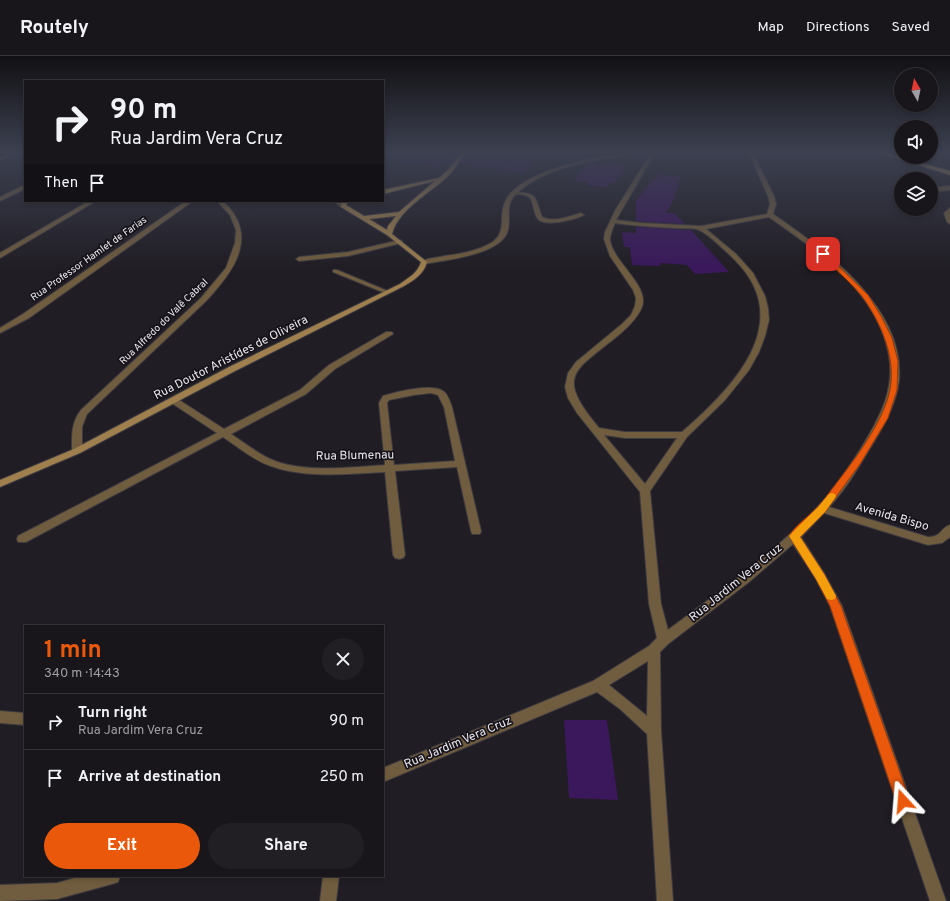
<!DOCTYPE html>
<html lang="en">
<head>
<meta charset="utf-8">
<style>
	:root { --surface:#18161b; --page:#211f24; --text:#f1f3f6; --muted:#9f9fa3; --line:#36353a; --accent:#ea580c }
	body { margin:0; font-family:Overpass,sans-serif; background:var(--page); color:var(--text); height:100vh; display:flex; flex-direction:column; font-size:15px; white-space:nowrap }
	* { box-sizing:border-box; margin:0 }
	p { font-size:13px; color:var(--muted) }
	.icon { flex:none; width:22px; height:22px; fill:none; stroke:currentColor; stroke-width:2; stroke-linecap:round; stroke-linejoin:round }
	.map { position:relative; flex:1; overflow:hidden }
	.details { position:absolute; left:24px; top:569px; width:360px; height:252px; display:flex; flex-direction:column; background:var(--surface); border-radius:0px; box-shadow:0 2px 6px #0003,0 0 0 1px var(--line) }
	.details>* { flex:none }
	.guide { position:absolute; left:24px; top:24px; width:360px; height:122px; border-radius:0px; box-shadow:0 2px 6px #0003,0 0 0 1px var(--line); background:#18161b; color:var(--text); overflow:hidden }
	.needle { width:26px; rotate:351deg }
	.buttons { position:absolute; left:894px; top:12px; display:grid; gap:8px }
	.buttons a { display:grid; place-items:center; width:44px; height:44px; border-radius:50%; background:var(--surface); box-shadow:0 2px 6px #0003,0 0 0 1px var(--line); font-size:20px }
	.pin { position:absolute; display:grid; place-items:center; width:34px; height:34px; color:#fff; margin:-17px; border-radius:8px; box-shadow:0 2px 6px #0006 }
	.me { position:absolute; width:44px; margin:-22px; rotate:341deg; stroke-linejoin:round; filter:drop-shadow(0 0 3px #0008) }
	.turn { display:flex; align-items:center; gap:14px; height:84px; padding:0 20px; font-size:18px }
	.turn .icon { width:52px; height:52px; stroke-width:2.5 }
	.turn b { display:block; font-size:28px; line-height:34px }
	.then { display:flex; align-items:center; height:38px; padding:0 20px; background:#0003; gap:8px; font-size:15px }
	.round { display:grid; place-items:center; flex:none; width:42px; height:42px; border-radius:21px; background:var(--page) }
	.summary { display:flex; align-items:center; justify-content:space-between; height:68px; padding:0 20px }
	h1 { font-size:24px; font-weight:700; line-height:30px; color:var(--accent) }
	.cta { display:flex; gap:8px; margin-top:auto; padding:8px 20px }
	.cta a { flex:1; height:46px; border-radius:24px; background:var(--accent); color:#fff; font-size:16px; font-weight:700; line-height:46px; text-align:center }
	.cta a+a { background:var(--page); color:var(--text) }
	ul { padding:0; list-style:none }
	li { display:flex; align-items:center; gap:12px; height:56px; padding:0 20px; border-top:1px solid var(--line) }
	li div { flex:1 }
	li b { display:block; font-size:15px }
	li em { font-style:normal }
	header { display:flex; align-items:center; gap:24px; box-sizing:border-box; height:56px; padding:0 20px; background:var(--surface); border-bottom:1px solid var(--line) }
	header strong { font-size:19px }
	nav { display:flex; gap:22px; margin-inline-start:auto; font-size:14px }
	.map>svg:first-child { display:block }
</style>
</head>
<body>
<header>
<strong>Routely</strong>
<nav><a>Map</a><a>Directions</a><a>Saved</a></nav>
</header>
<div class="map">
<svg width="950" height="845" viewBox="0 0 950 845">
	<rect width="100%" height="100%" fill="#201d24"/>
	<path fill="#3a185b" d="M392,95H460L451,107L442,106L440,111L391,104Z
		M467,95H545L524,117L459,108Z
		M594,106L601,111L604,107L625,110L622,114H625L614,127H610L607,131L587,129L589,126L574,124L588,107Z
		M659,118L681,121L676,128L680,129L673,140H676L666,157H674L685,168L636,165V145L652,124H655Z
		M636,171L691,174L729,216L695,218L687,209L660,207V210L632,209L630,191H624L622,176L636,177Z
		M564,664H607L618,744L569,742Z"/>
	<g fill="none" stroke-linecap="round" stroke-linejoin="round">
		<defs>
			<path id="service" d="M513,136C538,137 534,139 542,161C554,167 569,160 581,157L584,159C575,164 545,171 538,163C533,157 534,147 530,142C526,137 516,139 511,138V137Z
				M400,184L402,185V187L348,200L299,205L296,203L299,201L348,196Z
				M333,214H337L390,236L385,237L333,216Z"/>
			<path id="minor" d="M638,95H656L616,164L642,167L701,170L767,158L770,148L768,140L748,95H752L774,140L776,148L773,158C825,194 906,252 899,325C896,350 882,373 869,394C857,414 845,434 829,451L928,481C942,481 940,472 950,469V481L942,487L928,489L824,457L801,481L824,517L842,550L946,845H930L830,550L816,523L793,488L749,526L668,588L660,596L661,675L673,845H657L647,678L620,653L597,636L383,726V712L593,625L649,590L657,582L649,548L640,436L577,357L568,342L565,331L568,317L576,306L622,268L631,259L635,250L636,242L633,234L610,200L604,183L605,176L616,153L651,97C609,101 546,108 515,139C505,149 511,161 508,174C502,199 445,204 424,208L421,206C426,202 437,202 444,200C460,198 477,195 491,187C508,176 498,161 505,146C520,112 605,100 638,95ZM769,161C813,192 866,227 884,281C899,323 885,353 863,389C851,408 838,428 823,445C778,495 721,534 668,574L661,548L650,435L687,381L725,344L749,314L759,296L765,280L769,264L768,252L765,240L753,217L736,198L706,173ZM615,167C635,170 655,171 675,172C682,173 693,171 699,174C707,177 728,197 734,203C798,266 732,333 682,376H625L599,372C553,317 576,315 621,277C629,270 638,261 642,251C650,230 613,206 610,184C610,178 613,172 615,167ZM604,379L625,382H677L645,428ZM648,605L647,660L609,629Z
				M25,129V133L0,145V141Z
				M950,130V134L931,136V132Z
				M901,131V141L898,139V133Z
				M89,145H96L0,202V197Z
				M186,145H193L29,262L0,277V272L23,258Z
				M217,145H223C260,180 234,215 206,245L87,358L82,371V395L77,398L74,397L72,395C72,379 71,367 81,354L201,242L226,212L235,187L236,174L230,159Z
				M950,152V168L947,166L944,157Z
				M386,276H392L393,278L335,313L306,338L231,378C245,387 259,399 275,405C307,417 352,411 385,409L379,347L383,340C397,336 430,327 443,335C448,338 450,346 452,351L481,475L480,478H472L471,475L457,411L395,415L405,499L403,502L399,503L395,502L393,499L385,416C349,418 303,423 268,409C252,403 238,391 223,381L26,486H18L17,483L18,480L217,377L170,346L169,344L170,342H176L224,373L300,334L329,309ZM431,337L438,339L444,351L455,405L394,409L387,347L389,344L414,339Z
				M0,655L25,657V669L0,667Z
				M82,820H120L118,826L112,828L57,843L0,845V829L57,827Z
				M323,820H339L336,845H320Z"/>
			<path id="tertiary" d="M18,95H23L0,104V101Z
				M334,145H340L346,150L341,151Z"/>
			<path id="secondary" d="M462,95H466C462,102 457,109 452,116C435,135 399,151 392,178L427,206C424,218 414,224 404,230L235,315L80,397L0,431V424L74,393L229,311L400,228C408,222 418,217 421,206L387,179L341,151L342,145H348L346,149L364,160L399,156L435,125L383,138V134L439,122L448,114ZM396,160L388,170L387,174L369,163Z"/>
			<path id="primary" d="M873,95H879L950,115V119Z"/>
		</defs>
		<use href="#service" stroke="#3d3a40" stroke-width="2"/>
		<use href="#minor" stroke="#3d3a40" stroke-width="2"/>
		<use href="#tertiary" stroke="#3d3a40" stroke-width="2"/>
		<use href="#secondary" stroke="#3d3a40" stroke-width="2"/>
		<use href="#primary" stroke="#3d3a40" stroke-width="2"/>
		<use href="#service" fill="#705c3e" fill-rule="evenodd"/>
		<use href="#minor" fill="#705c3e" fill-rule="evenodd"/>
		<use href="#tertiary" fill="#705c3e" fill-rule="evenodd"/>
		<use href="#secondary" fill="#9e7f4d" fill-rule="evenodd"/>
		<use href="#primary" fill="#c39958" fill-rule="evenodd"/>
	</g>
	<linearGradient id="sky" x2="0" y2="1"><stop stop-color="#121014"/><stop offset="0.45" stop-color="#3c4050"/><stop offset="1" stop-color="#3c4050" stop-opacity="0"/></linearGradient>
	<rect width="950" height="213" fill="url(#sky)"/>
	<path fill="#ea580c" stroke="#983908" d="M821,197H825L868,239L881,260L892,282L898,305L897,334L888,362L860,408L825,456L800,481L824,518L841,550L910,745L908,749L903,752L898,749L896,745L830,550L816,523L789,480C797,467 813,458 823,445C846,414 882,372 890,334C896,302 882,269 864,243C854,229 834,212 821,200Z"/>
	<path fill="#f59e0b" d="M832,437L835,438L836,440L835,442L825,456L800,481L824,518L836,540L835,543L831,544L827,543L816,523L789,480L818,451L829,438Z"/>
	<g text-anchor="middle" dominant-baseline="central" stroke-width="3.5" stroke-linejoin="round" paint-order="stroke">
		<g font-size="10" fill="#eceaef" stroke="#16141a">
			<text transform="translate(89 203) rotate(-35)">Rua Professor Hamlet de Farias</text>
			<text transform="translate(164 266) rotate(-44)">Rua Alfredo do Valê Cabral</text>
		</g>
		<g font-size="12" fill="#eceaef" stroke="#16141a">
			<text transform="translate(231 302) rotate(-27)">Rua Doutor Aristídes de Oliveira</text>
			<text transform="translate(355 400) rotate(-1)">Rua Blumenau</text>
			<text transform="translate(892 461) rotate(16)">Avenida Bispo</text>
			<text transform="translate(736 527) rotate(-39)">Rua Jardim Vera Cruz</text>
			<text transform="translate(458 687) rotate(-23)">Rua Jardim Vera Cruz</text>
		</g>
	</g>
</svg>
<div class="buttons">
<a><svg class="needle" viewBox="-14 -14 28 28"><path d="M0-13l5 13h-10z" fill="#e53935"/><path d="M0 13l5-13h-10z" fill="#9f9fa3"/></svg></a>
<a><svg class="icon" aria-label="sound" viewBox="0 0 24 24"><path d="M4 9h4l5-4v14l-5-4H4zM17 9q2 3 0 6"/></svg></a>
<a><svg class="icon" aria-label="layers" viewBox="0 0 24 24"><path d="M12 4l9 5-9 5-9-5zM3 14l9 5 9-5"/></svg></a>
</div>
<div class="pin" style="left:823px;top:198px;background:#d93025"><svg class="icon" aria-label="arrive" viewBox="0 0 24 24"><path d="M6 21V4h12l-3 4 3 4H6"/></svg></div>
<svg class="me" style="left:903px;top:745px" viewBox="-20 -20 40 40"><path d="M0-17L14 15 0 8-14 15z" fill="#ea580c" stroke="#fff" stroke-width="4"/></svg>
<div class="guide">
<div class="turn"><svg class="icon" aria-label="right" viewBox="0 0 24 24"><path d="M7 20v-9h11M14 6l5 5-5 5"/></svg><div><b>90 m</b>Rua Jardim Vera Cruz</div></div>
<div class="then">Then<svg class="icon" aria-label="arrive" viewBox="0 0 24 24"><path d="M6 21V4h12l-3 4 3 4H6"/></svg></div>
</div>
<section class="details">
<div class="summary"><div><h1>1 min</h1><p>340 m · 14:43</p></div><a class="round"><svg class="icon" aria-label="close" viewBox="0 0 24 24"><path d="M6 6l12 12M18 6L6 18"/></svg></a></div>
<ul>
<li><svg class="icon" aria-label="right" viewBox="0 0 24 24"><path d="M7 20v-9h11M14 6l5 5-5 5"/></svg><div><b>Turn right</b><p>Rua Jardim Vera Cruz</p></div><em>90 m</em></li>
<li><svg class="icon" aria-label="arrive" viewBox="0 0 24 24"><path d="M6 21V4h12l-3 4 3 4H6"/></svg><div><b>Arrive at destination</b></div><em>250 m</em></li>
</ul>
<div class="cta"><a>Exit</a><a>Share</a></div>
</section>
</div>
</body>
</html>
